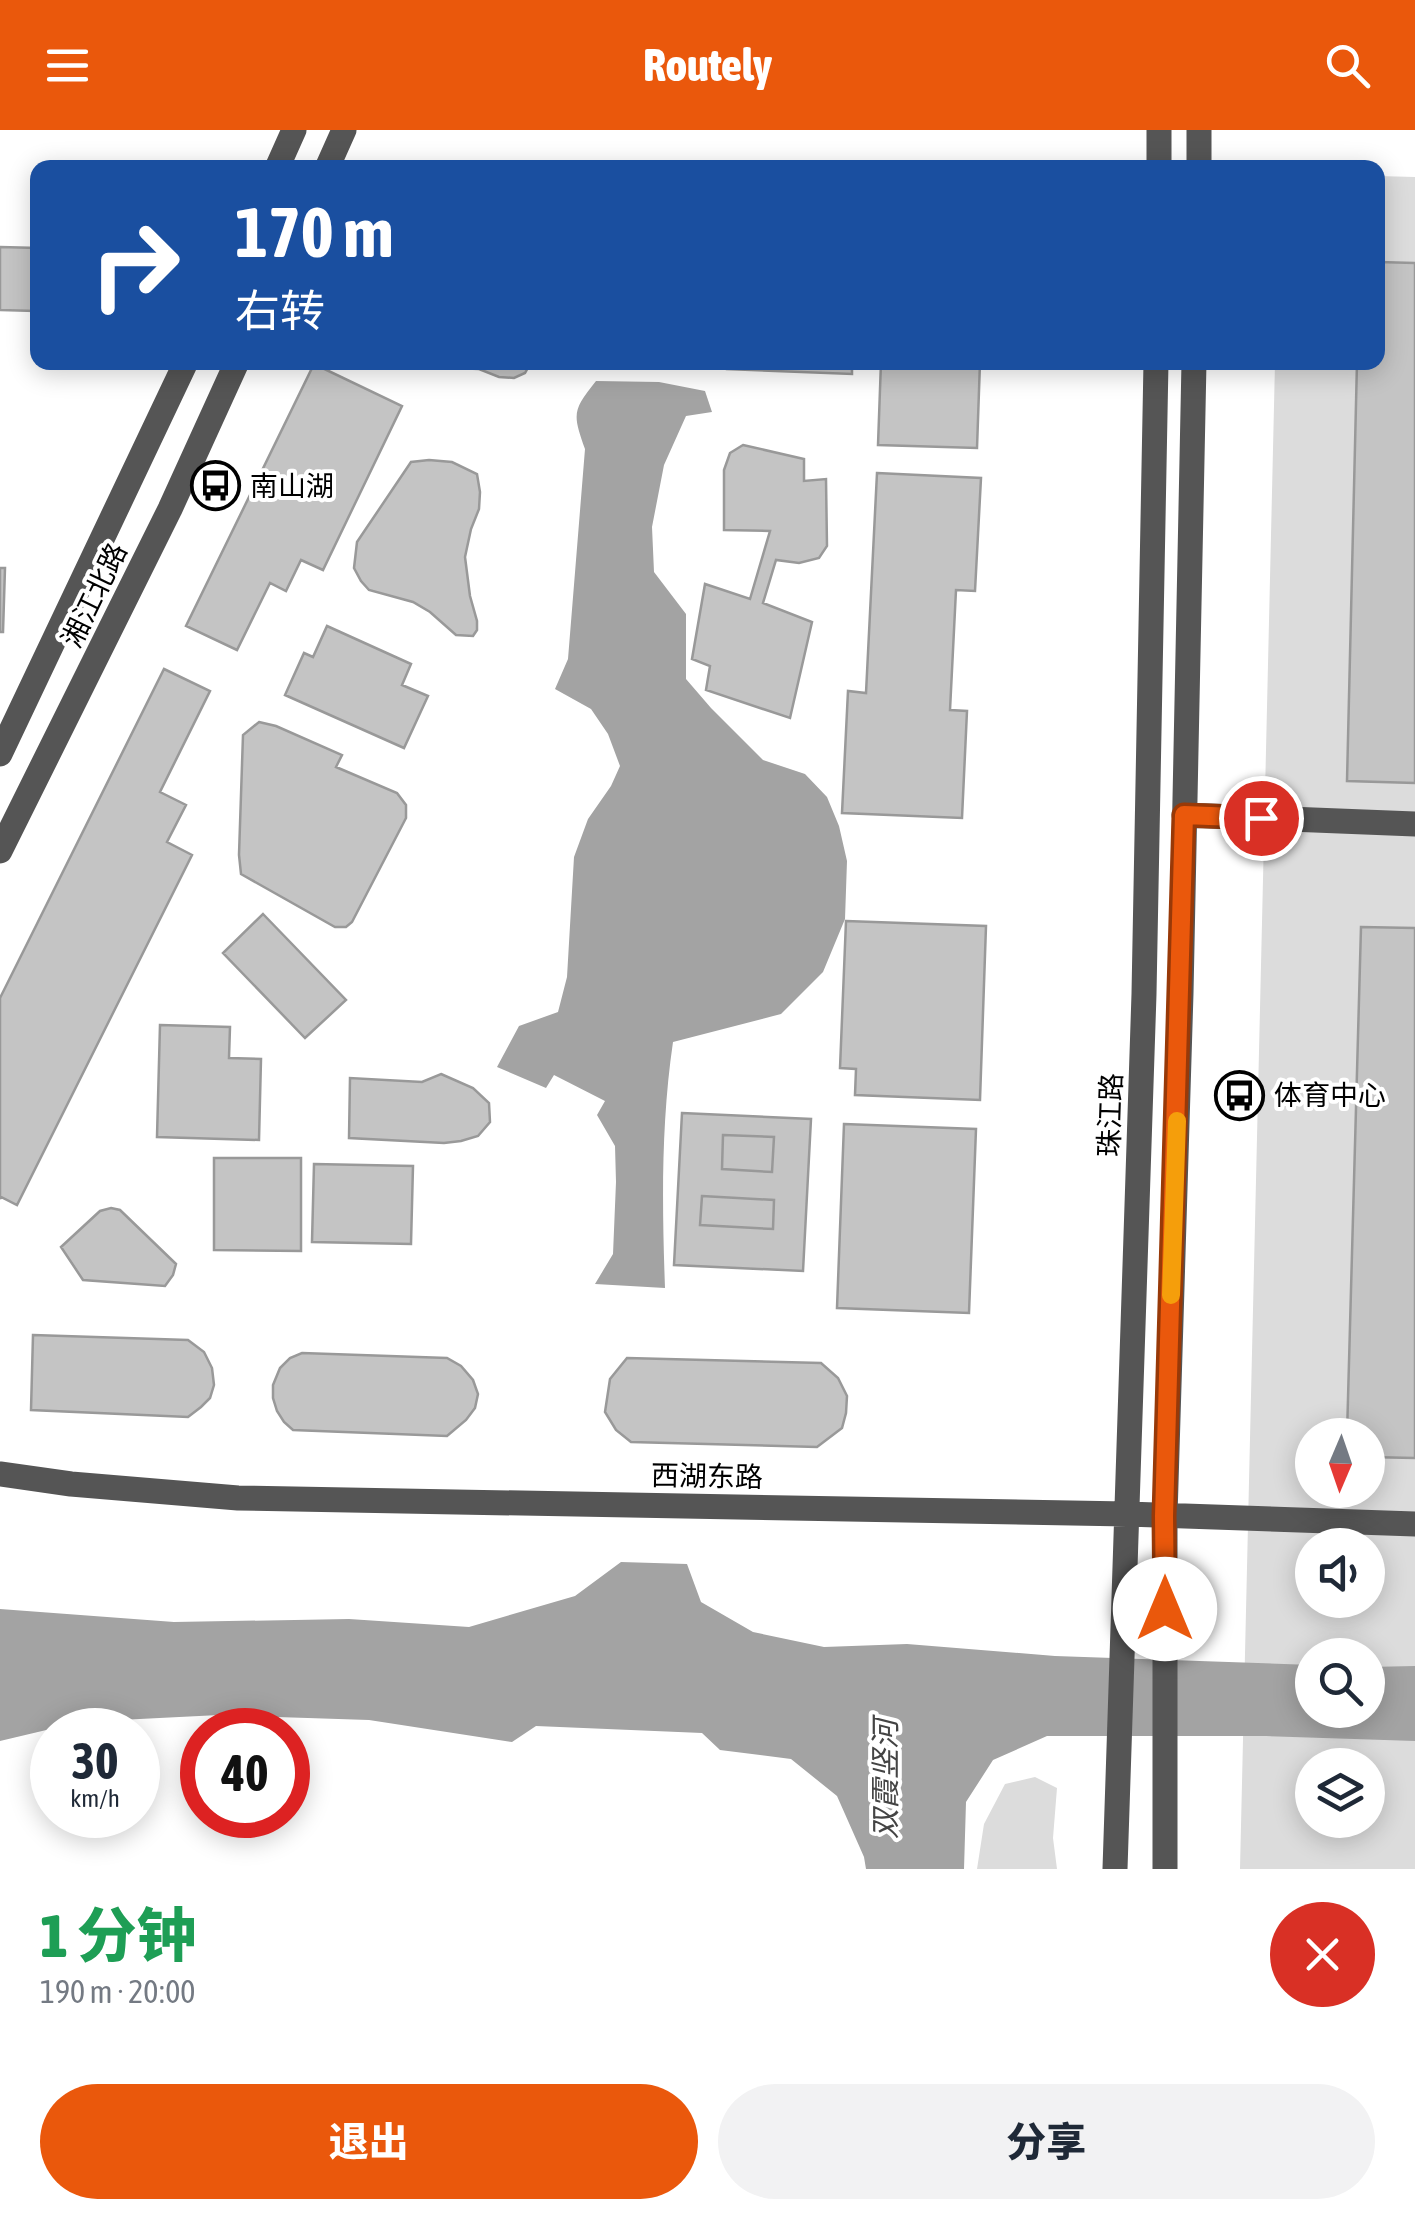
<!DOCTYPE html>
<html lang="zh">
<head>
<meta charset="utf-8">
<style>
	:root { --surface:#fff; --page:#f2f2f3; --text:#1f2937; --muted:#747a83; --accent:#ea580c }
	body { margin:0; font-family:"Asap Condensed","Noto Sans SC",sans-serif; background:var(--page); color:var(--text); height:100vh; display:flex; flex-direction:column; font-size:38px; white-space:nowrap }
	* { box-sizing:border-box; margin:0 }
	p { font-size:32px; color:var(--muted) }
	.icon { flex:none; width:55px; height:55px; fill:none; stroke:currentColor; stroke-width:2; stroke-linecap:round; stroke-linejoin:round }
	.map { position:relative; height:1739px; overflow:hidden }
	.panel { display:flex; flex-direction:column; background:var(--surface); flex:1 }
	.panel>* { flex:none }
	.hud { position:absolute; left:30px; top:30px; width:1355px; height:210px; border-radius:20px; box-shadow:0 5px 25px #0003; background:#1a4fa0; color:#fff; overflow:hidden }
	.needle { width:65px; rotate:182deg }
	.tools { position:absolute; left:1295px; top:1288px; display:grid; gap:20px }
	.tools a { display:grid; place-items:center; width:90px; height:90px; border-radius:50%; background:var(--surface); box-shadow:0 5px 25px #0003; font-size:50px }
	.speed { position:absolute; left:30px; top:1578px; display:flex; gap:20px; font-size:50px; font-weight:700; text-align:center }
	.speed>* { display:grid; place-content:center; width:130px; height:130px; border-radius:50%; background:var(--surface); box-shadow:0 5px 25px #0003; line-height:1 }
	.speed small { font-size:25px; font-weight:400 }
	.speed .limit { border:15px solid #d22; background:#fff; color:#111 }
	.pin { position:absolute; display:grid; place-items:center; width:85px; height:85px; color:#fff; margin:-42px; border:5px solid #fff; border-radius:50%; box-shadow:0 2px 10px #0007 }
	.me { position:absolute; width:110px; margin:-55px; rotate:0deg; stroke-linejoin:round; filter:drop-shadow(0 0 8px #0008) }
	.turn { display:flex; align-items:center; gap:35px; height:210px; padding:0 40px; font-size:45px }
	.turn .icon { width:130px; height:130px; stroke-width:2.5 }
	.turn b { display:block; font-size:70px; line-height:85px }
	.round { display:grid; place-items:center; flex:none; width:105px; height:105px; border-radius:52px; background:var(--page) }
	.overview { display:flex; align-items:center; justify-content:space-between; height:170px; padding:0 40px }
	h1 { font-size:60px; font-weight:800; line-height:75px; color:#1e9e55 }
	.button { display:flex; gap:20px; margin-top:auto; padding:20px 40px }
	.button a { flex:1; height:115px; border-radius:60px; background:var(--accent); color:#fff; font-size:40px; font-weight:800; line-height:115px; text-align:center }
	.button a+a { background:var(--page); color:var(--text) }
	header { display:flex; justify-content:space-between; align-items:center; height:130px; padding:0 40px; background:var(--accent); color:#fff; font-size:45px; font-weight:800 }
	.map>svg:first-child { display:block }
</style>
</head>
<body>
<header><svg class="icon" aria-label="menu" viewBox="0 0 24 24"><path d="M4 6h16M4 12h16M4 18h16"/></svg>Routely<svg class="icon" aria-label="search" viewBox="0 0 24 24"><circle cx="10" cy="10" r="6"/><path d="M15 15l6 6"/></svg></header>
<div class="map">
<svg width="1415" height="1739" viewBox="0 0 1415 1739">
	<rect width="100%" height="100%" fill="#fff"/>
	<path fill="#dcdcdc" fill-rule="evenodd" d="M1378,46L1415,47V1739H1240L1275,233L1378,232ZM1312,1305H1368V1360H1312ZM1312,1415H1368V1470H1312ZM1312,1525H1368V1580H1312ZM1312,1635H1368V1690H1312Z
		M1035,1647L1057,1658L1053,1708L1057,1739H977L984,1694L1005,1654Z"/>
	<path fill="#a3a3a3" d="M596,251L659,252L705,261L712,282L686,286L664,335L652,397L654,442L686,484V549L711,578L763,630L805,644L827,667L839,696L847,731L845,789L823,842L781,884L673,912C661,994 662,1075 665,1158L595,1154L613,1124L616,1052L615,1016L597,985L605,971L554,945L546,958L497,937L519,896L558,882L567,847L574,727L588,689L611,656L620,636L608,604L591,579L555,559L568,529L585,319C572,283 573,280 596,251Z
		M621,1432L687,1434L701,1472L753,1502L824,1517L907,1514L1055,1526L1312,1535V1580H1368V1537L1415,1536V1611L1266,1606H1047L993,1630L966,1672L964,1739H866L864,1727L837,1666L791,1629L720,1620L702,1603L536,1596L512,1612L369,1590L219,1585L80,1592L0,1611V1479L174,1492L349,1489L469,1497L575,1466Z"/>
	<path fill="#c4c4c4" stroke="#999" stroke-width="2.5" d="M0,117L38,118V198H35L36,181L0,180Z
		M1378,132L1415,133V653L1347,651L1357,232H1378Z
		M374,232H531L525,243L514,248L499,247L479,239L381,235Z
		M727,232H852V244L727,239Z
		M881,232H980L977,318L878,315Z
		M314,234L402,276L323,440L301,430L286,461L270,453L237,520L186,496Z
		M743,315L804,329V351L826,349L827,416L819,428L799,433L776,430L763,473L812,492L790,588L706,560L710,536L692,529L705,454L750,469L770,401L724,400V340L730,323Z
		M429,330L452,332L477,344L480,362L479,379L471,399L465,427L470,466L477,491V500L473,506L456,505L430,482L413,472L369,460L361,451L354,438L357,412L411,332Z
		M877,343L981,348L975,461L956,460L950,580L967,581L962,688L842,683L848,561L866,563Z
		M0,438H5L3,502H0Z
		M327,496L411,534L402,555L428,566L404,618L285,565L304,523L313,527Z
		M164,539L210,561L160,662L186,675L167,712L192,725L17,1075L1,1067L0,1069V868Z
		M259,592L276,596L342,625L336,637L397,663L406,675V688L352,792L346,797H335L241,744L239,725L243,605Z
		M263,784L346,870L305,908L223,823Z
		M846,791L986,796L980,970L855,965L856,939L840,938Z
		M1361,797L1415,798V1328L1368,1327V1305H1347Z
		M160,895L230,897L229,928L261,929L259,1010L157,1007Z
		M441,944L473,958L489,973L490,992L478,1006L461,1011L444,1013L349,1008L350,948L422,952Z
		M682,983L811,989L803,1141L674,1135Z
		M844,994L976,999L969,1183L837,1178Z
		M723,1005L774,1007L772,1042L722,1039Z
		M214,1028H301V1121L214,1120Z
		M314,1034L413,1036L411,1114L312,1112Z
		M702,1066L774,1070L773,1099L700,1095Z
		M111,1078L120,1080L176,1134L173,1145L165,1156L83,1150L61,1117L100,1081Z
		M33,1205L188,1210L204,1222L212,1238L214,1255L210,1268L201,1277L188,1287L31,1280Z
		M302,1223L447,1228L461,1236L473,1250L478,1264L475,1278L466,1290L447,1306L293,1300L284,1292L277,1281L273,1268V1255L280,1238L290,1228Z
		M627,1228L821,1233L838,1248L847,1266L846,1283L842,1298L817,1317L631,1312L616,1300L605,1282L610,1249Z"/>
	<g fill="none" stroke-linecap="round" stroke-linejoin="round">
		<path stroke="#555" stroke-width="25" d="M277,38L294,0
			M327,38L344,0
			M1159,38V0
			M1199,38V0
			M0,624L186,232
			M1184,685L1415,694
			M0,721L170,379L237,232
			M0,1344L71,1354L238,1368L1127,1384L1415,1394
			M1115,1739L1144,864L1156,232
			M1165,1739V1386L1181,863L1194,232"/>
	</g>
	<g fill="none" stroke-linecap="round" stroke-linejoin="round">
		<defs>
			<path id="route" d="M1165,1479L1164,1386L1184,685L1261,688"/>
		</defs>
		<use href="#route" stroke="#983908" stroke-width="25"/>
		<use href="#route" stroke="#ea580c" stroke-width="18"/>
		<path stroke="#f59e0b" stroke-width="18" d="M1171,1165L1177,991"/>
	</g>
	<defs>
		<symbol id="bus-ring" viewBox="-11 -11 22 22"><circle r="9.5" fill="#fff" stroke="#000" stroke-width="1.5"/><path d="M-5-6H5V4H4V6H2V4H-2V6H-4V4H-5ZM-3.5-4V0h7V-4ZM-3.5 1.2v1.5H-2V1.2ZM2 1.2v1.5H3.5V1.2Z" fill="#000"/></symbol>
	</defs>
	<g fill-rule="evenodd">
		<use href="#bus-ring" x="188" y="328" width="55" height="55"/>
		<use href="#bus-ring" x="1212" y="938" width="55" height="55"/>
	</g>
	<g text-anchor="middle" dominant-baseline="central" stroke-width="8" stroke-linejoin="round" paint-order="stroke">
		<g font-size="28" fill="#000" stroke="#fff" text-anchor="start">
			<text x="250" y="356">南山湖</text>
			<text x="1274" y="965">体育中心</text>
		</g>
		<g font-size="28" fill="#000" stroke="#fff">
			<text transform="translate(94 465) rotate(-64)">湘江北路</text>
			<text transform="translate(1110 985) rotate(-88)">珠江路</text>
			<text transform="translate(707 1346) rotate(1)">西湖东路</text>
		</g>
		<g font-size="30" font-style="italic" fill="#444" stroke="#fff">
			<text transform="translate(885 1649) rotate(-90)">双霞竖河</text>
		</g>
	</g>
</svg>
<div class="tools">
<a><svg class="needle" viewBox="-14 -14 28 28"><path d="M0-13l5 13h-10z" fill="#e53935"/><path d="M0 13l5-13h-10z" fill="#747a83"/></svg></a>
<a><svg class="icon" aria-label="sound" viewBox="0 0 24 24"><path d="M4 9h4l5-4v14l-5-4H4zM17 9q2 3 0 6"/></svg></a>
<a><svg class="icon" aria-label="search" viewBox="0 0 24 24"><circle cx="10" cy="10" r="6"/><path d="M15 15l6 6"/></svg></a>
<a><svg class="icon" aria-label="layers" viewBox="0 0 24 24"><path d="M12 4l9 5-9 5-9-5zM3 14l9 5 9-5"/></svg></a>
</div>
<div class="speed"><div>30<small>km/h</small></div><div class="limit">40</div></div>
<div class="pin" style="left:1261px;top:688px;background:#d93025"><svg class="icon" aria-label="arrive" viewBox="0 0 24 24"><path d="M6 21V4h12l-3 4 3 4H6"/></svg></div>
<svg class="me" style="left:1165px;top:1479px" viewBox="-20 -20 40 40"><circle r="19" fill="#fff"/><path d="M0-13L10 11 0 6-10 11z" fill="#ea580c"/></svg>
<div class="hud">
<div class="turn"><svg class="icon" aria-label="right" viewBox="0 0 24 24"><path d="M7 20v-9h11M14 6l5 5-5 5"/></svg><div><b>170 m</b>右转</div></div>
</div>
</div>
<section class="panel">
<div class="overview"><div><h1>1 分钟</h1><p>190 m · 20:00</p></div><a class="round" style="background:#d93025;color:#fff"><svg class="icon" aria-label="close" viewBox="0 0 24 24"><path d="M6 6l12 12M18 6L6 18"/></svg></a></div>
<div class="button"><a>退出</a><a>分享</a></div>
</section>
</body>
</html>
